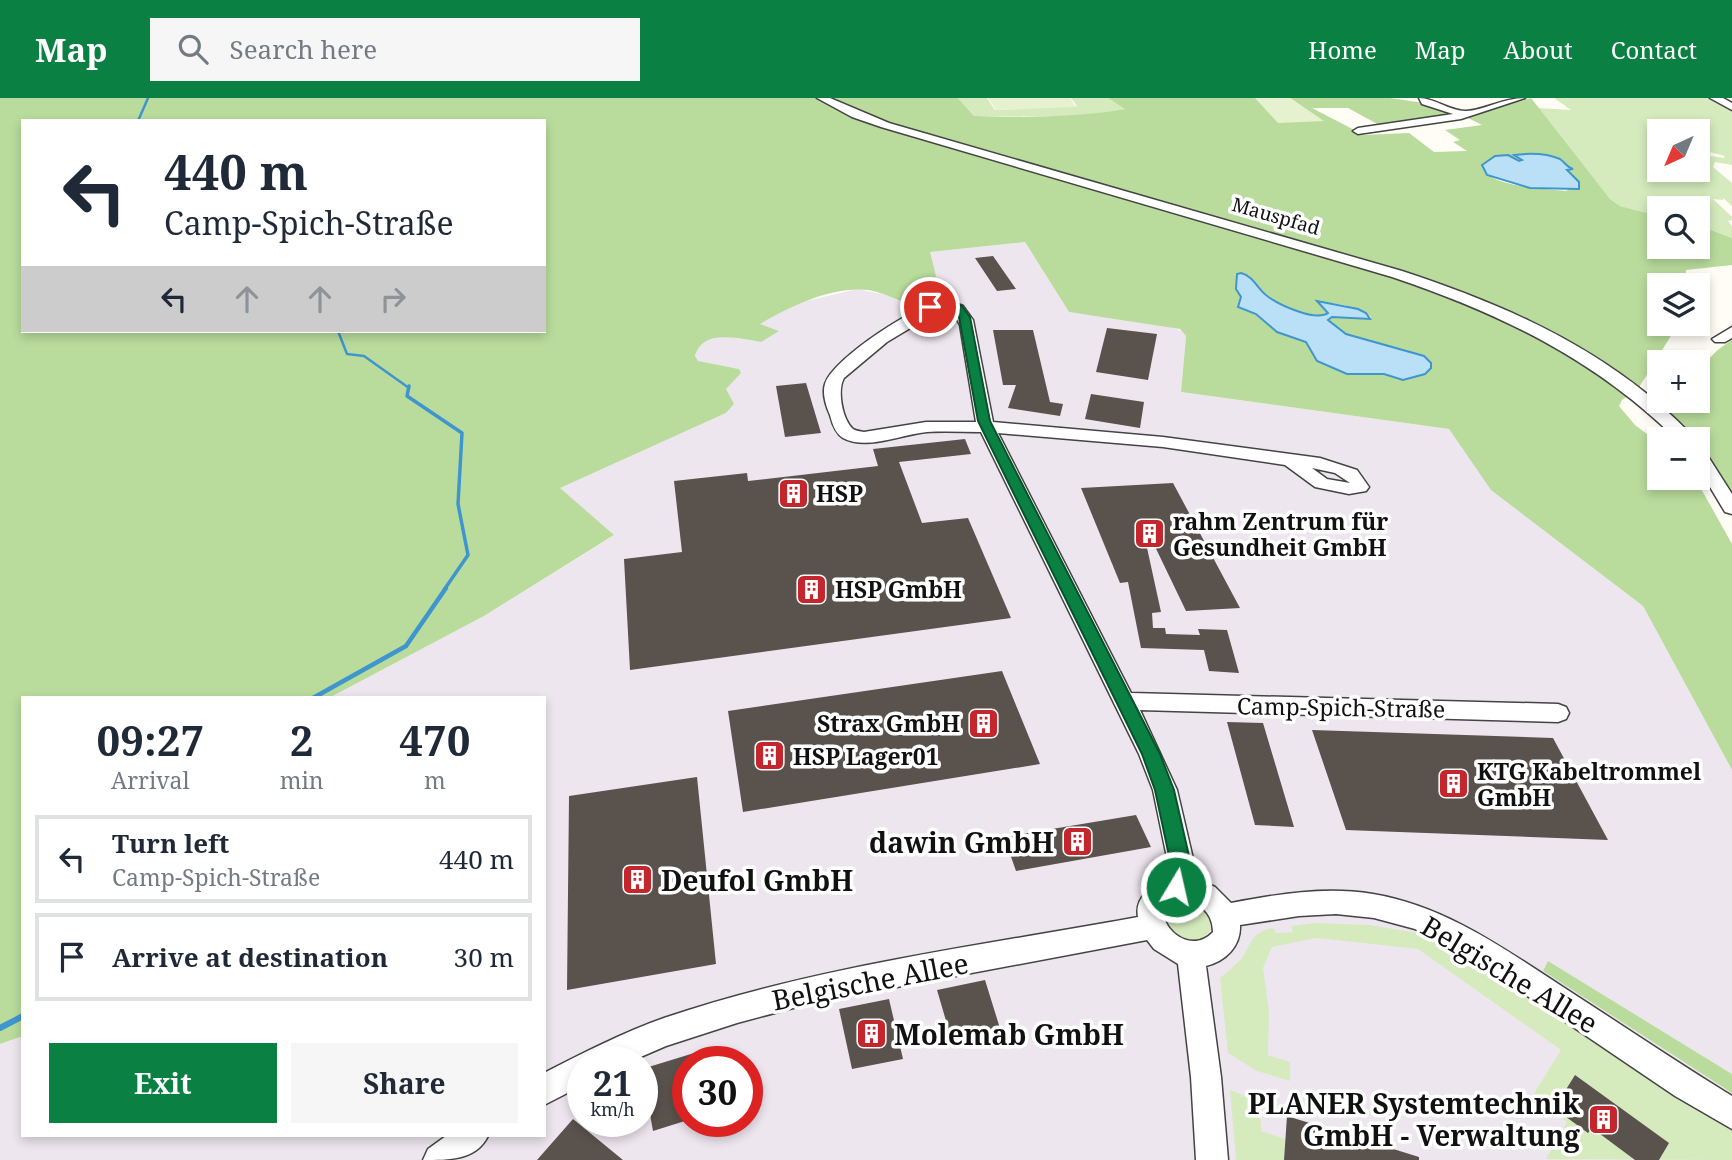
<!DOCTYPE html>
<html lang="en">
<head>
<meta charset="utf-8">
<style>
	:root { --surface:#fff; --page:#f6f6f7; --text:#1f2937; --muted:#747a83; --line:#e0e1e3; --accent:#0b8043 }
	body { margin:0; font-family:"Noto Serif",serif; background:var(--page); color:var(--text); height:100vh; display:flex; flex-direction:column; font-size:26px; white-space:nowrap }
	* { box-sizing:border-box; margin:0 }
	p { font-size:23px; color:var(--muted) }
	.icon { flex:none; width:38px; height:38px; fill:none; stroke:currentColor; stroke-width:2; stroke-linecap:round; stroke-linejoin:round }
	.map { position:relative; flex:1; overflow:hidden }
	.side { position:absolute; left:21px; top:598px; width:525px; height:441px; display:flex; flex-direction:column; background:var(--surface); border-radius:0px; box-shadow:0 4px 10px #0003 }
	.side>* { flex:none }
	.banner { position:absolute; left:21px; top:21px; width:525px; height:214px; border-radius:0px; box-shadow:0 4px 10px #0003; background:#fff; color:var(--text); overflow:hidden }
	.needle { width:46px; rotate:224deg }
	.tools { position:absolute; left:1647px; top:21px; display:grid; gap:14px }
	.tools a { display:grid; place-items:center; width:63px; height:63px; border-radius:0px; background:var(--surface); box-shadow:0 4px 10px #0003; font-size:35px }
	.speed { position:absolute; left:567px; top:948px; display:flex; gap:14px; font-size:35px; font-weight:700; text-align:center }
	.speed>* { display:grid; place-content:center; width:91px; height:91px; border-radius:50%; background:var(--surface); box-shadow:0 4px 10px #0003; line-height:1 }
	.speed small { font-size:18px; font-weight:400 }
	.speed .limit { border:10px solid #d22; background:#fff; color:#111 }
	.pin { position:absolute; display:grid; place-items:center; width:60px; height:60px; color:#fff; margin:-30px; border:4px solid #fff; border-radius:50%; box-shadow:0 2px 7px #0007 }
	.me { position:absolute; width:77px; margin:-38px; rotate:9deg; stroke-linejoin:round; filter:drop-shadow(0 0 5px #0008) }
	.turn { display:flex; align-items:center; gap:24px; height:147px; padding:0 28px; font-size:32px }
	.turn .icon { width:91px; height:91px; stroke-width:2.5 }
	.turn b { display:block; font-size:49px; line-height:60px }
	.lanes { display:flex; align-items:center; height:66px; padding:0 28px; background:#0003; justify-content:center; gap:35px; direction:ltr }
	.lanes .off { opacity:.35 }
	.eta { display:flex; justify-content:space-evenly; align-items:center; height:119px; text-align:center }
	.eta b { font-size:42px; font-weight:700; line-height:49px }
	.primary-button { display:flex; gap:14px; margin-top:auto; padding:14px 28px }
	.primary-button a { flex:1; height:80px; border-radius:0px; background:var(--accent); color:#fff; font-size:28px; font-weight:700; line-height:80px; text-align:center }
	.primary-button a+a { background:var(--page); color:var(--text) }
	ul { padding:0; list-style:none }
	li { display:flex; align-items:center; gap:21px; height:88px; margin:0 14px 10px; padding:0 14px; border:4px solid var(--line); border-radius:0px }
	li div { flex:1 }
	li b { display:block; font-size:26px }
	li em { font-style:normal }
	header { display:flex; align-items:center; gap:42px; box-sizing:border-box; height:98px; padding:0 35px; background:var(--accent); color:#fff }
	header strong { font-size:33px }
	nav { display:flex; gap:38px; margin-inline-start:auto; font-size:24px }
	.search { width:490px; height:63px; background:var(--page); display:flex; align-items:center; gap:18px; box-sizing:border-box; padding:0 24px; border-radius:0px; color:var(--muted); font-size:26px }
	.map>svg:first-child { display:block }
</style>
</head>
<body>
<header>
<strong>Map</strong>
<div class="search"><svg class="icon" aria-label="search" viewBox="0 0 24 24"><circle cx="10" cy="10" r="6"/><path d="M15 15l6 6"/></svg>Search here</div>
<nav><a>Home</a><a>Map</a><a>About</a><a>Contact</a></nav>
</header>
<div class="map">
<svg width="1732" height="1062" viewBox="0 0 1732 1062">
	<rect width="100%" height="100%" fill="#fffdf5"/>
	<path fill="#eee6ef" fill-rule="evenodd" d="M1025,144L1069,214L1168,227L1184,234L1186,238L1181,294L1449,331L1492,392L1643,508L1732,672V976L1549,864L1543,873L1732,995V1062H0V946L23,938V1038H544V600H329L484,518L613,438L559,390L726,315V291L739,271L698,264L695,258L697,250L706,242L724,238L761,244L759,226L777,216L802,204L857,191L926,205L941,202L929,154ZM583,964H642V1024H583ZM688,964H747V1024H688Z"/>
	<path fill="#d5ebbd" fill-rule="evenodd" d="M958,0H987L995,12L1077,8L1071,0H1108L1126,11L1079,18H974Z
		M1554,0H1708L1732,12V67L1715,64L1713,69L1732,85V108L1723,100V102L1713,101L1732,119V122L1728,123L1732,128V140L1698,127V110H1659V118L1620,108L1610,101L1537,10L1571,12ZM1659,33H1698V51L1725,58L1724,60L1698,56V72H1659Z
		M1181,805C1197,806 1210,814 1211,831L1204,841C1172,849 1148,814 1181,805Z
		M1315,825L1369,827L1418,835L1463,856L1732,1033V1062L1546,1061L1567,1024L1533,997L1561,952L1418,851L1317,840L1272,849L1263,870L1269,913L1268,957L1290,964V983L1257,973L1228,955L1220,880C1227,874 1236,867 1242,860C1252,844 1252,834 1273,830L1276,835L1293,834L1291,828Z
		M1230,992C1253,1000 1262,1009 1261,1033L1285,1041L1284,1062H1236Z"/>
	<path fill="#b9dc9c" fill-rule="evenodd" d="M0,0H958L974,18C1025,19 1075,20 1125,11L1108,0H1256L1323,23L1290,0H1390L1424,5L1422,6L1454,17L1381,28L1348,10H1312L1364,37L1409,35L1434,54L1467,53L1453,44L1460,42L1445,32L1482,27L1466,19L1531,0L1610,101L1620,108L1659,118V149H1698V127L1732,140V167L1686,172L1685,187H1659V226H1677V228L1638,291L1622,302L1619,308L1635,327L1659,345V380H1695L1732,446V672L1643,508L1491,392L1449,331L1181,294L1186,238L1180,231L1069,214L1025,144L930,154L942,202C935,203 927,207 921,207C907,208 884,194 868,192C832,188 791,208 760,226L779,233L761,244C739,241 703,230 695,258L698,263L739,271L741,275L726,291L734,306L726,315L560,390L614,437L484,518L329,600H23V938L0,946ZM23,23H544V233H23ZM1517,56L1547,57L1559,61L1571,70L1572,72H1567L1579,84L1566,93C1545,91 1502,89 1485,75L1482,67C1495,55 1505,62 1522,63L1515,58ZM1237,176L1247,177C1269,202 1288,214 1324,218L1328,215L1316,203L1344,207L1366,215L1371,219L1369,221L1332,219L1328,222L1346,236L1424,258L1420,277L1403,282L1389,277H1353L1339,273L1317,263L1306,244L1287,238L1256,216L1240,210L1241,198L1236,190Z
		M1732,242V398C1725,386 1698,350 1698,341H1692L1646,298L1659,288V303H1698C1698,272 1705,259 1732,242Z
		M1548,863L1732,976V995L1543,873Z"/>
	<path fill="#e6f2cf" d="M988,0H1070L1076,9L996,12Z
		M1255,0H1290L1324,23L1278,25Z"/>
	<path fill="#b9e0f7" stroke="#3f96cf" stroke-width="2" d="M1508,57L1519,63L1522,62L1514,57C1529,55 1546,55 1560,61C1566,65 1566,69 1573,71L1567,72L1579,84V91L1530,90L1487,77L1482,67L1495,58Z
		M1241,175C1253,178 1257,190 1266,197C1277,206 1315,224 1328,215L1317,203L1358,211L1366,215L1370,221L1332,219L1328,222L1346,236L1424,258L1431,265V270L1425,276L1403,282L1384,276H1347L1317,263L1306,244L1277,234L1256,216L1238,209L1241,199L1236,191L1237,176Z"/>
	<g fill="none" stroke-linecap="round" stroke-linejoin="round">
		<path stroke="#3f96cf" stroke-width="2.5" d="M138,23L148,0
			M338,233L347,256L364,258L409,290"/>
		<path stroke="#3f96cf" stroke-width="3.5" d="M409,288L407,298L462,335L458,406L468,457L444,492"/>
		<path stroke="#3f96cf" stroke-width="4.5" d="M313,600L406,548L446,490"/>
		<path stroke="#3f96cf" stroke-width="6" d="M0,930L23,918"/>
	</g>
	<path fill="#5a524d" d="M993,158L1016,191L997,193L975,160Z
		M1107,230L1157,236L1148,282L1096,274Z
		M993,232H1033L1050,304L1063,306L1060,318L1008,310L1016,287H1003Z
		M806,285L821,335L785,339L776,288Z
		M1091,296L1144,304L1140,330L1085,321Z
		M965,341L971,356L899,364L922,425L968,420L1011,520L630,572L624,461L682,454L674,383L747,375L748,383L878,368L873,351Z
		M1173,385L1240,510L1186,513L1148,434L1144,436L1161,514L1152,515L1153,530H1165L1166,536L1200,537L1198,531L1227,532L1239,575L1209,573L1204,552L1141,550L1128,484L1120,485L1081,390Z
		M1002,573L1040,666L743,714L728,613Z
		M1227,624L1263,625L1294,729L1255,727Z
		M1312,632L1553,640L1608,742L1346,732Z
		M697,679L716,866L567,892L569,698Z
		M1136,717L1151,749L1016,773L1004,739Z
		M985,882L1003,940L954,950L937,892Z
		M889,901L903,961L852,971L839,911Z
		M717,948L721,964H688V1022L653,1033L642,971Z
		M1575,977L1669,1045L1659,1062H1635L1592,1030L1588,1035L1558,1013L1566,1001L1562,998Z
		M1287,1018L1419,1059V1062H1284Z
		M573,1021L623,1062H537Z"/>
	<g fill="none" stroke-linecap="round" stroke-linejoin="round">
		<defs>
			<path id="minor" d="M817,0H830L889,25L1402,173C1490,202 1574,237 1647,296C1663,310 1681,324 1694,341H1676C1595,261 1499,215 1392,179L881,29L852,19Z
				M1419,0C1434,0 1450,13 1466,13C1482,13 1503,0 1525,0L1461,21L1358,36L1353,33L1358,30L1453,16L1422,6Z
				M1710,0H1723L1732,5V12Z
				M946,202L963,208L973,222L993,324L1163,339L1320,360L1357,372L1369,389L1366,393L1349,396L1315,389L1285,367L1163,349L998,335L1131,595L1558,606L1566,609L1569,615L1566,621L1558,624L1140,612L1177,692L1198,782L1215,789L1231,805C1278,796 1326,788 1373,796C1445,808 1503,850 1563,889C1619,925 1675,963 1732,998V1031L1675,998L1477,864L1415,831L1374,820L1336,816L1299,818L1240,827C1241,848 1226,863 1206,868L1221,979L1228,1062H1196L1191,979L1178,866L1154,851L1147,842L812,905L737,925L666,948L629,964H583V987L544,1007V975C583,955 622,935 664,920C817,868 980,848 1138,819C1134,798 1154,786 1171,779L1153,692L1139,656L981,334C963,334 945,333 927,334C903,336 866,353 843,340C835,335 832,325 830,317C826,308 822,295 825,286C833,260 920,204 946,202ZM942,211L953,214L960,227L976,324H926L864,334C860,333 856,333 853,331C842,321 837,292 844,280L887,244ZM1312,370L1335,375L1350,385L1327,381ZM1178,801C1197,803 1213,813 1213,834C1189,859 1157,826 1165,810C1167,805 1174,803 1178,801Z
				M1732,229V240L1725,244H1715L1712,241Z
				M1698,351L1704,352L1732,396V416L1725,414L1698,369Z
				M446,1038H488C476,1062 450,1062 423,1062L428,1051Z"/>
		</defs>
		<use href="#minor" stroke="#444" stroke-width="3"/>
		<use href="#minor" fill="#fff" fill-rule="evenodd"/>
	</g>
	<path fill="#0b8043" stroke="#07532c" stroke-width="2" d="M953,205L962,208L970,219L990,323L1160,656L1174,692L1196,789L1193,796L1186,798L1169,796L1166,789L1169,783L1174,781L1155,692L1142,656L978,323L959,219L952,211L930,212L924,209L930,206Z"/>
	<defs>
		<symbol id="building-square" viewBox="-11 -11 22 22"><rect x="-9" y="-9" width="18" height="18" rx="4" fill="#c4262e" stroke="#fff"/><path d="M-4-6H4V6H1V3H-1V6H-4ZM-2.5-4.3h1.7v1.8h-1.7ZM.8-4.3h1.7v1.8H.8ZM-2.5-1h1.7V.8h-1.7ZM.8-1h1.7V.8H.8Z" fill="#fff"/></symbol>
	</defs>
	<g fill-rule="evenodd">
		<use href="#building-square" x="776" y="378" width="35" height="35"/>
		<use href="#building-square" x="1132" y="418" width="35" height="35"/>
		<use href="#building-square" x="794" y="474" width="35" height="35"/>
		<use href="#building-square" x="966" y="608" width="35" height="35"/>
		<use href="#building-square" x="752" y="640" width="35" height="35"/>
		<use href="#building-square" x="1436" y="668" width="35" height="35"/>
		<use href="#building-square" x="1060" y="726" width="35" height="35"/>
		<use href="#building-square" x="620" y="764" width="35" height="35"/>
		<use href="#building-square" x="854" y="918" width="35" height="35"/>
		<use href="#building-square" x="1586" y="1004" width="35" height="35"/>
	</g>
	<g text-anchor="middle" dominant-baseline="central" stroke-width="7" stroke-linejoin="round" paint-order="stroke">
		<g font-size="19" fill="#111" stroke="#fff">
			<text transform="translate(1276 118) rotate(16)">Mauspfad</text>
		</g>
		<g font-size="23" font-weight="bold" fill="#111" stroke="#fff" text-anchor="start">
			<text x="816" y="395">HSP</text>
			<text x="1173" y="423">rahm Zentrum für<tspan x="1173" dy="26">Gesundheit GmbH</tspan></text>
			<text x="835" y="491">HSP GmbH</text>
			<text x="960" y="625" text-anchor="end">Strax GmbH</text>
			<text x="793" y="658">HSP Lager01</text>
			<text x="1477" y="673">KTG Kabeltrommel<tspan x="1477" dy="26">GmbH</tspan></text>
		</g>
		<g font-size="23" fill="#111" stroke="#fff">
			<text transform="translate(1341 609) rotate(1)">Camp-Spich-Straße</text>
		</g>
		<g font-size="28" font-weight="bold" fill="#111" stroke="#fff" text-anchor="end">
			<text x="1054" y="744">dawin GmbH</text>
			<text x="661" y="782" text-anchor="start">Deufol GmbH</text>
			<text x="894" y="936" text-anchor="start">Molemab GmbH</text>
			<text x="1580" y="1005">PLANER Systemtechnik<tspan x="1580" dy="32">GmbH - Verwaltung</tspan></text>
		</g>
		<g font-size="28" fill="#111" stroke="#fff">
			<text transform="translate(1510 876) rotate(31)">Belgische Allee</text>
			<text transform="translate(870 883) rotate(-11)">Belgische Allee</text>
		</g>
	</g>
</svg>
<div class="tools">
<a><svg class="needle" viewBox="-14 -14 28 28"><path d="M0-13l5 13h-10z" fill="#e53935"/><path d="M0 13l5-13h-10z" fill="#747a83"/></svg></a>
<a><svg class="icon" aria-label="search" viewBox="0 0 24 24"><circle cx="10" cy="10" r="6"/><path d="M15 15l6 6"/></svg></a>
<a><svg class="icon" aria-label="layers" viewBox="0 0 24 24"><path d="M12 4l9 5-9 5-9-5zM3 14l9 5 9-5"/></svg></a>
<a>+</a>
<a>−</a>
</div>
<div class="speed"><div>21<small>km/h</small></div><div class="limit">30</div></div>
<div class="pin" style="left:930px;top:209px;background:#d93025"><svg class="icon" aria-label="arrive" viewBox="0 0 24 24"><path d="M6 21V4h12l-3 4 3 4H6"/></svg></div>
<svg class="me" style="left:1176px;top:789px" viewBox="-20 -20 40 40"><circle r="17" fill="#0b8043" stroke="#fff" stroke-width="3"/><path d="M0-11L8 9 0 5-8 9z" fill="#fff"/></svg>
<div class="banner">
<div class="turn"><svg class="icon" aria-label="left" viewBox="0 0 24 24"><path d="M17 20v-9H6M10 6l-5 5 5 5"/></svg><div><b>440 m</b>Camp-Spich-Straße</div></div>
<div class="lanes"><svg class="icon" aria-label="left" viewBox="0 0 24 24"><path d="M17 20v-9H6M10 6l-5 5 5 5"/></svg><svg class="icon off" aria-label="ahead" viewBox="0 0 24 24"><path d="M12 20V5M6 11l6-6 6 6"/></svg><svg class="icon off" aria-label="ahead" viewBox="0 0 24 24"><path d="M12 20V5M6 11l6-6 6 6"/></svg><svg class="icon off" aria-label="right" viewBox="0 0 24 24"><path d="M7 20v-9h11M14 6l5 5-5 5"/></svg></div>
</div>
<section class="side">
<div class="eta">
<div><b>09:27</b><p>Arrival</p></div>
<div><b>2</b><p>min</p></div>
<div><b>470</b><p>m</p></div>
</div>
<ul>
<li><svg class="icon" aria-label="left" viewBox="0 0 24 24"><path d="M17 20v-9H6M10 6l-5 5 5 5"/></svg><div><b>Turn left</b><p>Camp-Spich-Straße</p></div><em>440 m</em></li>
<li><svg class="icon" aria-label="arrive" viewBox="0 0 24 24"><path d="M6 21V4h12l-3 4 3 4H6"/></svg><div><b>Arrive at destination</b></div><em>30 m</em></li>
</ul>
<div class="primary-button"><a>Exit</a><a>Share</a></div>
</section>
</div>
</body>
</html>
